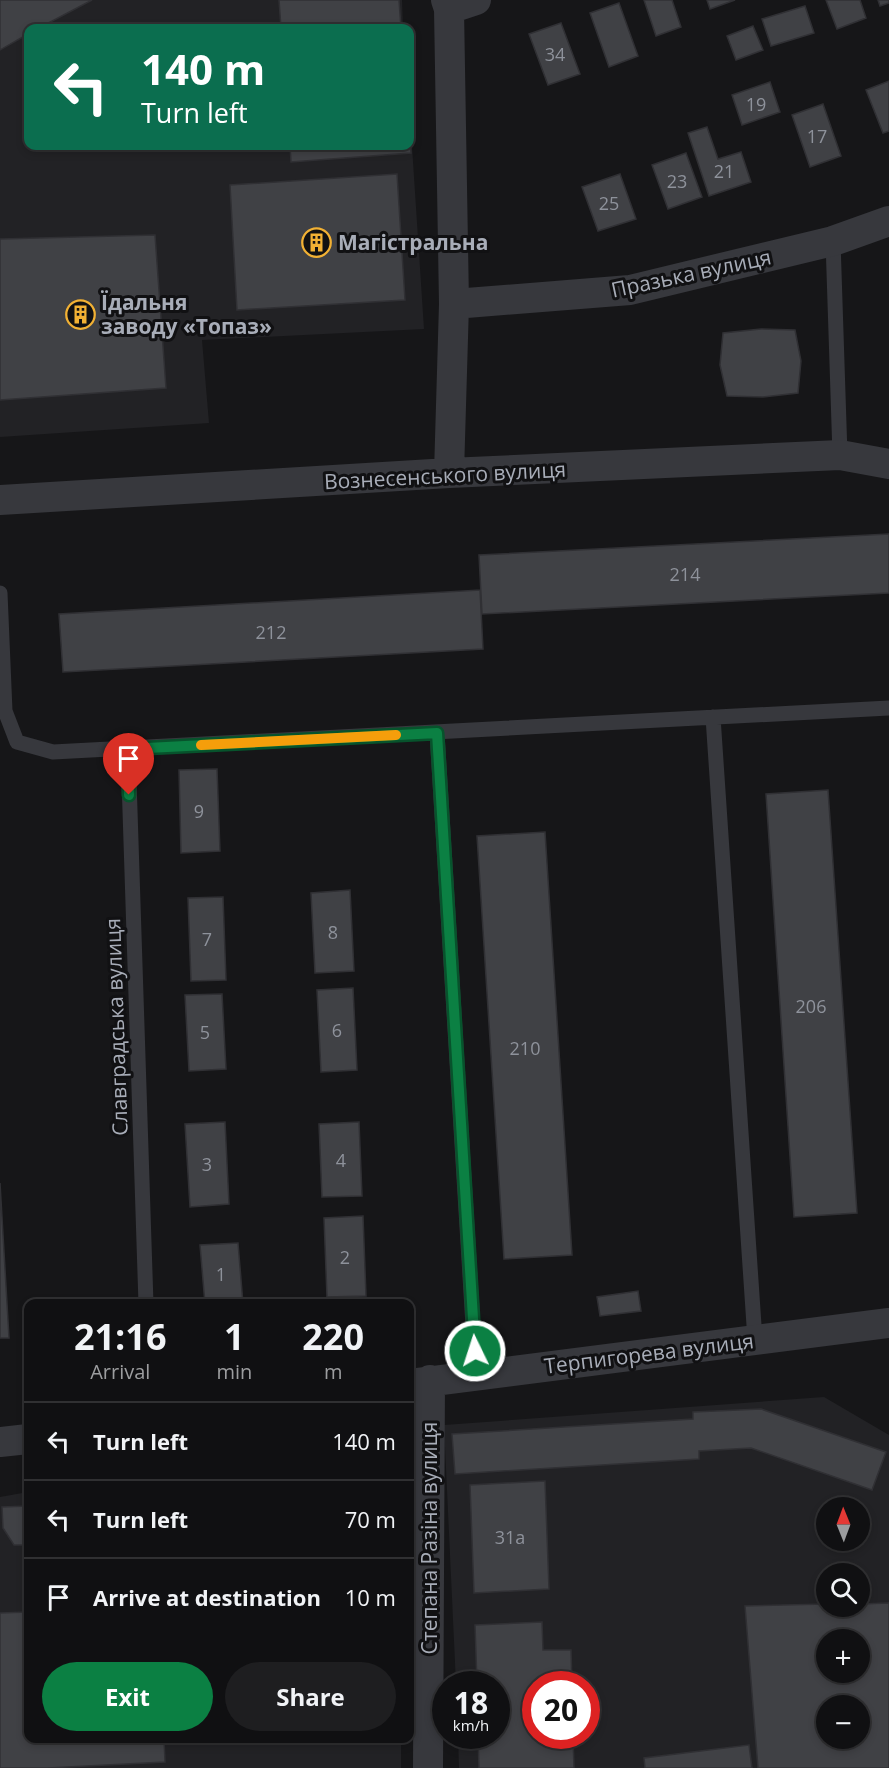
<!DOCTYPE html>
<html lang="en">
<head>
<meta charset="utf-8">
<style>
	:root { --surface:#101012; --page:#1e1e20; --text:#f1f3f6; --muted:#9c9d9f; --line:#303032; --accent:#0b8043 }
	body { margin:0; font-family:"Open Sans",sans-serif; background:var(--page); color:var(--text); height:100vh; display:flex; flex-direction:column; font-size:22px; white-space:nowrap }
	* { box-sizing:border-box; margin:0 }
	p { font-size:20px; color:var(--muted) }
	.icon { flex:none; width:33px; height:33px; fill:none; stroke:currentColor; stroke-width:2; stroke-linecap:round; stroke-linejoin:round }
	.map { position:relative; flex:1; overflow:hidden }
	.sheet { position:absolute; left:24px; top:1299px; width:390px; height:444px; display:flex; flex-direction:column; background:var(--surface); border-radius:12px; box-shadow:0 3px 9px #0003,0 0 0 2px var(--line) }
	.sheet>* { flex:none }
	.hud { position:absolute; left:24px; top:24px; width:390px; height:126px; border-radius:12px; box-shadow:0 3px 9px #0003,0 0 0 2px var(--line); background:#0b6e4f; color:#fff; overflow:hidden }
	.needle { width:39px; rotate:359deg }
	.buttons { position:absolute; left:816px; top:1497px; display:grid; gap:12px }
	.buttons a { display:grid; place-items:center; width:54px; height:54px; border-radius:50%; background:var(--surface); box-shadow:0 3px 9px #0003,0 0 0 2px var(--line); font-size:30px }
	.speed { position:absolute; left:432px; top:1671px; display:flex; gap:12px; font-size:30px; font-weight:700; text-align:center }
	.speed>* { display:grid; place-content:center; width:78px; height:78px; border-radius:50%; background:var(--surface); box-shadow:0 3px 9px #0003,0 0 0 2px var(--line); line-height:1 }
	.speed small { font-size:15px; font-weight:400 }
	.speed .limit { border:9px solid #d22; background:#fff; color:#111 }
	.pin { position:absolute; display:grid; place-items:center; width:51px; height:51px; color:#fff; margin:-62px -26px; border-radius:50% 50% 50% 0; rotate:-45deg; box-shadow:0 0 6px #0007 }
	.pin .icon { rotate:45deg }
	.me { position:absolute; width:66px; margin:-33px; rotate:356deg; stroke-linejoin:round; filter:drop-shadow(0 0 4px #0008) }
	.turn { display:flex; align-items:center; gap:21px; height:126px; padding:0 18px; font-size:27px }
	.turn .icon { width:78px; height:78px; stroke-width:2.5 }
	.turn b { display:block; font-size:42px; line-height:51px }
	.eta { display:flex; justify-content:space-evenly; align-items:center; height:102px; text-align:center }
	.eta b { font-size:36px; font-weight:700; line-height:42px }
	.action { display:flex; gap:12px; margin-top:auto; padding:12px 18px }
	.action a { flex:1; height:69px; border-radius:36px; background:var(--accent); color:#fff; font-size:24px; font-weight:700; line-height:69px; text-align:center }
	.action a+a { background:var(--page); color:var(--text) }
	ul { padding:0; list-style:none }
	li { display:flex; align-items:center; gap:18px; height:78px; padding:0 18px; border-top:2px solid var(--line) }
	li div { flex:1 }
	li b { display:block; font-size:22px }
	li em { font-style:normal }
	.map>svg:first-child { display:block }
</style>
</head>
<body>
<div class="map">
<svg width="889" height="1768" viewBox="0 0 889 1768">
	<rect width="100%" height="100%" fill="#161618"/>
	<path fill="#222225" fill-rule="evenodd" d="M0,0H402L403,28H28V146H410V116L424,329L202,340L209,423L0,437Z
		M824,1397L889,1435V1768H459L458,1736H496V1684H456L444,1425ZM826,1508H860V1540H826ZM826,1574H860V1606H826ZM826,1640H860V1672H826ZM536,1684H586V1736H536ZM826,1706H860V1738H826Z
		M28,1492V1738L401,1739V1768H0V1497Z"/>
	<path fill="#404145" stroke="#303034" stroke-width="1.5" fill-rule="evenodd" d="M0,0H92L39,28H28V34L0,50Z
		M279,0H399L401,28H281Z
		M644,0H672L681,27L656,36Z
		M707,0H735L710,9Z
		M826,0H860L866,18L837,29Z
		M878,0H889V3L880,6Z
		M619,3L638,56L609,67L590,13Z
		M805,6L814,33L771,46L762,19Z
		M561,23L580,74L548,85L529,34Z
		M753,26L763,50L736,60L727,36Z
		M889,81V131L883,133L866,90Z
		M770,82L780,112L742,125L732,95Z
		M823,104L841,156L810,167L792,115Z
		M707,127L718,159L741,152L751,182L709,196L688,133Z
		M410,139L411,153L291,162L290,146H410Z
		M686,153L702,197L668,209L652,165Z
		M397,174L405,300L237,310L230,185Z
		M620,174L636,219L598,231L582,187Z
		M155,235L166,388L0,400V239Z
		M761,329L795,330L801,361L798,393L763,397L727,396L720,365L723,333Z
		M889,534V593L482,614L479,555Z
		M480,590L483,649L63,672L59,614Z
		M217,769L220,851L181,853L179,770Z
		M828,790L857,1213L794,1217L766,794Z
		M545,832L572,1255L504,1259L477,836Z
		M350,890L354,971L315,973L311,893Z
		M223,897L226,980L191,981L188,898Z
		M353,988L357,1070L321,1072L317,990Z
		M222,994L226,1069L189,1071L185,995Z
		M225,1122L229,1204L190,1207L185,1124Z
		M359,1122L362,1196L322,1197L319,1124Z
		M0,1183L9,1338H0Z
		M363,1216L366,1296L327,1297L324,1218Z
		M238,1243L243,1304H205L200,1245Z
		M638,1291L641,1311L600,1316L597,1297Z
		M761,1409L886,1452L872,1490L751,1448L699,1451V1459L455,1474L452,1434L693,1419V1412Z
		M545,1481L549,1589L474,1593L470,1485Z
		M28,1506V1545H14L3,1528L2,1507Z
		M889,1603V1768H758L745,1606L826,1604V1606H860V1604ZM826,1640H860V1672H826ZM826,1706H860V1738H826Z
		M28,1612V1738H164L165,1762L48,1768H0V1613Z
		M542,1622L543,1650H571L572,1684H536V1736H573L574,1768H479L478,1736H496V1684H477L475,1625Z
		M749,1745L752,1768H645L644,1758Z"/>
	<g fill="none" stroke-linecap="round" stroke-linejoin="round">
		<path stroke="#37383d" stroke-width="15" d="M833,241L840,455
			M0,593L5,711L17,742L53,752L889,708
			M713,717L755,1340
			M437,733L476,1375
			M128,749L146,1304"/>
		<path stroke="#37383d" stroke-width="30" d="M446,0L449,9L454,304L449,473
			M449,9L476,0
			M454,304L630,290L833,241L889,221
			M0,500L449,473L840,455L889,464
			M410,1384L889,1323
			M0,1442L28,1439
			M428,1768L430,1380"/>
	</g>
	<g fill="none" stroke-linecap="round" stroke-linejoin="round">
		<defs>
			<path id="route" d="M129,795L128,749L437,733L475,1351"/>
		</defs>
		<use href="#route" stroke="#07532c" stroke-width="15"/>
		<use href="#route" stroke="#0b8043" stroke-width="10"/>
		<path stroke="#f59e0b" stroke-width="10" d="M201,745L396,735"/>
	</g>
	<defs>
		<symbol id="building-ring" viewBox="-11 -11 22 22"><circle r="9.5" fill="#111113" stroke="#f2b134" stroke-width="1.5"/><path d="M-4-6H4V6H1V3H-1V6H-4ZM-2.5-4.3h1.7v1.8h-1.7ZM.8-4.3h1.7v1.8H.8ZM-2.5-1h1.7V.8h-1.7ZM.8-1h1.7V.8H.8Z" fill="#f2b134"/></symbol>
	</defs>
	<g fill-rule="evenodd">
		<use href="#building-ring" x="300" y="226" width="33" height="33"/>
		<use href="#building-ring" x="64" y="298" width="33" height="33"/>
	</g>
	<g text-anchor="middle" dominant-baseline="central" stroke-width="6" stroke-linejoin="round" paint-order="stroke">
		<g font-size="18" fill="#8e929b">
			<text x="555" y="54">34</text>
			<text x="756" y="104">19</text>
			<text x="817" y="136">17</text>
			<text x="724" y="171">21</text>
			<text x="677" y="181">23</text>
			<text x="609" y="203">25</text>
			<text x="685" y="574">214</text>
			<text x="271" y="632">212</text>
			<text x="199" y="811">9</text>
			<text x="333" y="932">8</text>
			<text x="207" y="939">7</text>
			<text x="811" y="1006">206</text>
			<text x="337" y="1030">6</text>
			<text x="205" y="1032">5</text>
			<text x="525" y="1048">210</text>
			<text x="341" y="1160">4</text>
			<text x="207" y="1164">3</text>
			<text x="345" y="1257">2</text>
			<text x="221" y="1274">1</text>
			<text x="510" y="1537">31а</text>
		</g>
		<g font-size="21" font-weight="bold" fill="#a8adb8" stroke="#111113" text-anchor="start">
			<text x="338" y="242">Магістральна</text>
			<text x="101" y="302">Їдальня<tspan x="101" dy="24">заводу «Топаз»</tspan></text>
		</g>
		<g font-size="21" fill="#a8adb8" stroke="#111113">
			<text transform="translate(691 273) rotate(-12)">Празька вулиця</text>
			<text transform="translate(445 475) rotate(-3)">Вознесенського вулиця</text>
			<text transform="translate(116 1027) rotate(-92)">Славградська вулиця</text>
			<text transform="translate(649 1353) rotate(-7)">Терпигорева вулиця</text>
			<text transform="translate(429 1538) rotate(-90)">Степана Разіна вулиця</text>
		</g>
	</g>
</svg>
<div class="buttons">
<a><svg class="needle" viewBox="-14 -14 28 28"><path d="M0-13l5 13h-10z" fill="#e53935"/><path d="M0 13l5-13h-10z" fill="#9c9d9f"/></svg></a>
<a><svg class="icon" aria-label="search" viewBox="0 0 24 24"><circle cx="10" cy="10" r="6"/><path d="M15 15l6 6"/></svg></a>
<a>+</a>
<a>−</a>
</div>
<div class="speed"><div>18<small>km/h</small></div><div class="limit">20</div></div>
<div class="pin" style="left:129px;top:795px;background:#d93025"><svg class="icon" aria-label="arrive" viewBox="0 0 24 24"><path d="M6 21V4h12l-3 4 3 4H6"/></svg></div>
<svg class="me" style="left:475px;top:1351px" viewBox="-20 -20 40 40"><circle r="17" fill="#0b8043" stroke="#fff" stroke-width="3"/><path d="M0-11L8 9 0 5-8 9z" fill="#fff"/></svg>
<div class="hud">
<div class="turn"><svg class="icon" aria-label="left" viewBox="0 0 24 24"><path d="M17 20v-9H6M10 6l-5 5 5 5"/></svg><div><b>140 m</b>Turn left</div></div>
</div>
<section class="sheet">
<div class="eta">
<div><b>21:16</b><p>Arrival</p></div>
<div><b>1</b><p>min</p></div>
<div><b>220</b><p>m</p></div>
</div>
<ul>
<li><svg class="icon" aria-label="left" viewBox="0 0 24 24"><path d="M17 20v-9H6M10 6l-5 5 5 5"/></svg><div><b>Turn left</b></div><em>140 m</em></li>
<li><svg class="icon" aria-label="left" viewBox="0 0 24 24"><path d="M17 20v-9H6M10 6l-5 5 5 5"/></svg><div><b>Turn left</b></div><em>70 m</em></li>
<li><svg class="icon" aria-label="arrive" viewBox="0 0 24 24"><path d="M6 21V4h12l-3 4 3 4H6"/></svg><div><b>Arrive at destination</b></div><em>10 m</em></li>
</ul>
<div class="action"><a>Exit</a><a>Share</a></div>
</section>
</div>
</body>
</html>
